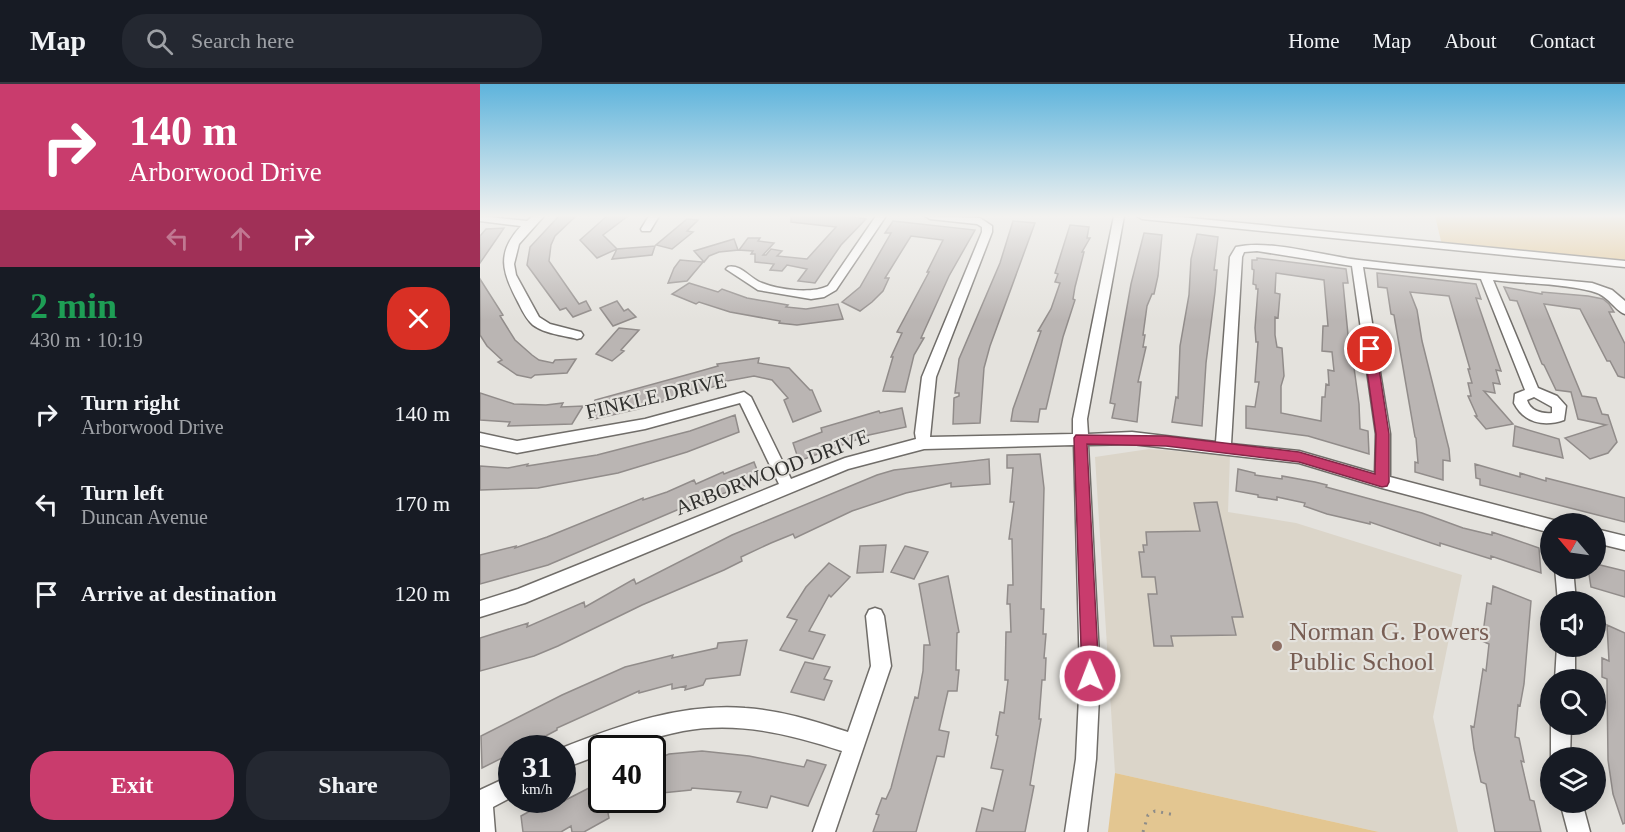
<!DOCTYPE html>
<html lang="en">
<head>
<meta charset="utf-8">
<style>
	:root { --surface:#171b24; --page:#242831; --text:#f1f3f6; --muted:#9ea1a6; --line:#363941; --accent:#c93c6d }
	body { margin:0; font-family:Georgia,serif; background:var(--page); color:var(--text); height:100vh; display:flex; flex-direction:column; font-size:22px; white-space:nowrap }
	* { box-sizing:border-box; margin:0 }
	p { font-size:20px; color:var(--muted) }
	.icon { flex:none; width:33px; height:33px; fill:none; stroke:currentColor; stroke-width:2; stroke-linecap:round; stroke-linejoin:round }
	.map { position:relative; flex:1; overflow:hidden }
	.side { display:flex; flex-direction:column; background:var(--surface); width:480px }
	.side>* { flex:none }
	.guide { background:#c93c6d; color:#fff; overflow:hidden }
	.needle { width:39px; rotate:299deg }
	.fabs { position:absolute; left:1060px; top:429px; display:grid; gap:12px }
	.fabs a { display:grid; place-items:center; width:66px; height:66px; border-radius:50%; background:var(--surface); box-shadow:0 3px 15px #0003; font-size:30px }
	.speed { position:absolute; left:18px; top:651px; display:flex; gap:12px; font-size:30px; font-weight:700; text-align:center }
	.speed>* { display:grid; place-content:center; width:78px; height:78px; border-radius:50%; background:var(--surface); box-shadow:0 3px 15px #0003; line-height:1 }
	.speed small { font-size:15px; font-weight:400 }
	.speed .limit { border:3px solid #111; border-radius:9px; background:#fff; color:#111 }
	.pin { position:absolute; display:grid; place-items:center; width:51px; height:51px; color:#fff; margin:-26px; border:3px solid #fff; border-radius:50%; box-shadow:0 2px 6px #0007 }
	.me { position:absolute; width:66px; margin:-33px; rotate:359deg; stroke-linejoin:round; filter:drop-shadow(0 0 4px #0008) }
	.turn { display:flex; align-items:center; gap:21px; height:126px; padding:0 30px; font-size:27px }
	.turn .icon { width:78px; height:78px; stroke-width:2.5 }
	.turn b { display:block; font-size:42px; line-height:51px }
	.lanes { display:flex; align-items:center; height:57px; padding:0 30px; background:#0003; justify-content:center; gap:30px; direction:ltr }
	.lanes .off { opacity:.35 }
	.round { display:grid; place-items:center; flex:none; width:63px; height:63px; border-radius:24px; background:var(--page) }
	.head { display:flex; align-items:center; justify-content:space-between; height:102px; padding:0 30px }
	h1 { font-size:36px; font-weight:600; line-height:45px; color:#1e9e55 }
	.cta { display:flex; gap:12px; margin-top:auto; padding:12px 30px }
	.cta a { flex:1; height:69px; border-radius:24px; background:var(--accent); color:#fff; font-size:24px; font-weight:600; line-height:69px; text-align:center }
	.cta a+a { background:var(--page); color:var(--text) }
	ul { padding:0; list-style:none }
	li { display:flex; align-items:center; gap:18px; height:90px; padding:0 30px }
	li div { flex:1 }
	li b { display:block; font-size:22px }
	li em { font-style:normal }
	header { display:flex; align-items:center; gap:36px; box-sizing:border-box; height:84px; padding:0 30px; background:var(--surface); border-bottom:2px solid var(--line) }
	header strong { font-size:28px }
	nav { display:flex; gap:33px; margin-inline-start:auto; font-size:21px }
	.search { width:420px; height:54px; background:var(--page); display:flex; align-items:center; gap:15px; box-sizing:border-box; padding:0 21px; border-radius:24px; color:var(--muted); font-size:22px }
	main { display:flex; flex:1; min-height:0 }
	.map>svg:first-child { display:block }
</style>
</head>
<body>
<header>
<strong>Map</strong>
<div class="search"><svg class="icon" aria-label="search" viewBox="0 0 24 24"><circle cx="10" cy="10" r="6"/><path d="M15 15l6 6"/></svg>Search here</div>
<nav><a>Home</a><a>Map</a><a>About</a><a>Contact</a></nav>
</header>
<main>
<section class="side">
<div class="guide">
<div class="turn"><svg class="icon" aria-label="right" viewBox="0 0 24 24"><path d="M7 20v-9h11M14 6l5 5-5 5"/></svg><div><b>140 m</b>Arborwood Drive</div></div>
<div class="lanes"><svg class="icon off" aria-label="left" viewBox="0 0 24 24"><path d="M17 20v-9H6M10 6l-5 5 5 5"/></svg><svg class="icon off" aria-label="ahead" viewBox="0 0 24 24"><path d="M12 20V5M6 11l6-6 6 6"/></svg><svg class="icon" aria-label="right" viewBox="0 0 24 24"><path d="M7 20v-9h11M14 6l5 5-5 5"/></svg></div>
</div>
<div class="head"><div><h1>2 min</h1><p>430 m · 10:19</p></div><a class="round" style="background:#d93025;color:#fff"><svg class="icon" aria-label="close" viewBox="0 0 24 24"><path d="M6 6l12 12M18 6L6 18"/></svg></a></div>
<ul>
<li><svg class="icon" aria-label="right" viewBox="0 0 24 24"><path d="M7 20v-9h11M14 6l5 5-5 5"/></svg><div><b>Turn right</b><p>Arborwood Drive</p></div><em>140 m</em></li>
<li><svg class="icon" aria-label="left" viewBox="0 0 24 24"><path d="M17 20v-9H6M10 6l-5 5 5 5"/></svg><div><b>Turn left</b><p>Duncan Avenue</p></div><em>170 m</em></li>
<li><svg class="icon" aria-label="arrive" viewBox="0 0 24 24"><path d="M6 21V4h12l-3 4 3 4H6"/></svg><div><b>Arrive at destination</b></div><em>120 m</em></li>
</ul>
<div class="cta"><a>Exit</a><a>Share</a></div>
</section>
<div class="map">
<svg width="1145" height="748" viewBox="0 0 1145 748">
	<rect width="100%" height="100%" fill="#e4e2dd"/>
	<path fill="#dbd5c9" d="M669,365L750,371L748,428L816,439L982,491L953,633L978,748H899L635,689L615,373Z"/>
	<path fill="#e3c691" d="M955,132H1145V182L962,161Z
		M635,689L899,748H628Z"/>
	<path fill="#bab5b3" stroke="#918c8a" stroke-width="1.5" fill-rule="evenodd" d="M79,132L95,133L75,152L71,161L69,177L99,220L106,217L111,226L93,233L86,224L80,226L47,181L50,163Z
		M127,132H148L123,151L137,165L117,174L100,156Z
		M311,132H367L386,135L361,161L335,199L318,197L327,185L307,181L302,187L290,186L294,180L275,178V170H271L273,167L259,166L268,154H280L278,157L294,159L283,171H286L291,165L302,167L297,172L327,175L356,143L311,138Z
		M207,135L218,136L207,147L213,148L192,165L176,161Z
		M413,137L495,146L469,192L441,254H444L434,271L425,308L403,307L413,273H411L422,249L417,248L449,188H447L463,156L431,152L405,194H409L403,207L392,218L380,227L362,218L380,203L411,149H405Z
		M533,137L555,139L510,262L504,284L500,339L473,340L474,314L479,312V309H475L479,275L520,179Z
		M590,141L609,143L607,154H610L602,168H604L595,203L593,215L595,216L583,253L566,325H560L558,338L531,337L533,325L561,247H558L571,225L580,199L575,198L578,190L575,189Z
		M24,144L0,179V152L6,145Z
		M664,149L682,151L678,192L674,210H672L667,222L663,251H665L663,263H666L658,298H661L657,338L632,334L635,320L630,319L651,200Z
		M717,150L738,153L734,186H737L735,208L726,279L722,342L692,338L696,313L698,314L700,262L709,211L711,175Z
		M254,155L258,166L239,168L229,172L224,178L214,167Z
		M175,162L172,171L132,175L137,165Z
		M777,174L866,185L868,199H863L869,261L871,262L879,320L880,345L888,347L889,370L828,352L766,344V322L775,323L779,298H775L778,258H776L775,244L778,205H776V201L773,200L774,186L772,185V176H777ZM796,189L844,196L848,242H843L842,267L852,268L854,287L848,286L849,301L846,300L845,313H842L841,337L801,329V302L804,292L802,264L797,263L795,251V233L798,234L800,210L795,209Z
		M200,176L223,178L207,197L188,199L194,184Z
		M897,189L996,200L1001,215L996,214L1021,287L1016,286L1020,300L1013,299L1015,309L1004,307L1033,340L1006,345L995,332H997L988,312H991L988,299H992L988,285H990L969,212L930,208L937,226L942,257L969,365L970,377L963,376V396L935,388V378L938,379L936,354L935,353L915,237L914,231L911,230L907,204L898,203Z
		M0,195L23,231L20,232L35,256L52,271L59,276L73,279L75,276L96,275L87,289L55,291L51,294L37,291L18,278L22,276L7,262L0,251Z
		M209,199L238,208L242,205L267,214L308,221L306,223L326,225L358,220L363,235L317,241L299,239L300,237L250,228L219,218L216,220L192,210Z
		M1024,203L1062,210V208L1108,212L1123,215L1129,220L1134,228H1129L1145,260V294L1138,292L1130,277H1127L1100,225L1064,220L1102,312L1116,314L1122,330L1128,331L1137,358L1128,369L1110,375L1085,354L1126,341L1098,335L1091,308L1076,306L1064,281L1062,280L1037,217L1030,216Z
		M137,217L144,227L148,225L156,233L133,242L120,224Z
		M139,244L159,246L141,266L144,267L132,277L116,270Z
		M279,274L278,279L309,284L330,306H332L341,327L313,338L304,316L308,314L292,296L274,292L236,299V302L158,325L110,336L115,316L217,288L238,282L237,280Z
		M0,309L34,320L66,321L83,319L81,323L103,322L92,340L28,342L30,338L0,336Z
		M422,324L426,343L389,351L319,377L313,359L342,348L341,344L399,327L400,329Z
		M255,331L259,348L207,368L138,389L58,404L0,406V382L28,384L48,380L47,382L117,371L210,347Z
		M1035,342L1079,355L1083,374L1033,362Z
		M560,370L564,404L561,525H564L563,550H566L564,574H566L565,596H562L559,635H561L550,701L554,702L545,748H496L502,724L513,727L523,686L511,684L518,652L516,651L520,628L524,629L528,596H525L526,548H531L530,520H527L528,501H533L532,455H529L534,418H530L533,384H527V371Z
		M509,375L510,400L471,403V399L426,409L372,427L315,454L313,450L291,459L261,473L262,477L244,486L162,521L78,562L54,572L0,587V554L48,539L47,543L104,518L105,523L154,495L156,500L252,451L397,391L414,386Z
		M274,378L281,396L197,426L68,481L0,500V471L36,462L35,464L67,453L163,414V416L187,408L214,396L216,400L243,388L244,390Z
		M995,380L1040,393V389L1066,397V394L1145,414V438L1000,401V395L996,394Z
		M758,385L775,389V391L802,395V392L835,398L847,401L846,403L942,429L983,444L1012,451V448L1033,455L1059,464L1061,489L1011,472V475L960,459V462L890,438V440L847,430L824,422L825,419L797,413V416L778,413V411L756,407Z
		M737,418L763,533H752L756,551L691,552L693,562H674L668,510H677L675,493H662L659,468H664L663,461H667L666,448L720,447L714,419Z
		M406,461L403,488L377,489L380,462Z
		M425,462L448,468L434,495L411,488Z
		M349,479L370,493L351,513L349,511L329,547L345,551L333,575L300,566L317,536L307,533L326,503Z
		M1116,480L1145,487V513L1111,503L1108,484H1116Z
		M468,492L479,548L477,549L476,586H479L477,607H468L459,646L469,648L464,673L457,672L436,748H393L399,731L396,730L402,714L406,715L411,704L435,613L438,614L443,587L444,561H450L439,500Z
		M1013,502L1051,517L1044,600L1040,622L1038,621L1035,653L1039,654L1044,678L1041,677L1050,716L1054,717L1061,748H1015L1006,700L1001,698L994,665L991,642L994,643L1003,585L1006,587L1009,560L1002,557L1007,519L1011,520Z
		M1127,541L1145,549V739L1143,740L1133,710L1128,676L1127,595L1122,593V574L1129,577Z
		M267,556L260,591L226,595L223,601L205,606L206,602L192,605V600L159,609V607L77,644V646L43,664H32V669L2,684L1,652L82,611L145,583L193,571L192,574L237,564L238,559Z
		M325,578L350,583L344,595L352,597L344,616L311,608Z
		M222,667L269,672L324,683L327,676L346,681L328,722L291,712L287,724L257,718L261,708L212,704L211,706L172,710V677L189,670Z
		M111,703L112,711L122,706V716H159L128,729L129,734L104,748H92L91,742L81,748H43L41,732L61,721L62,728Z"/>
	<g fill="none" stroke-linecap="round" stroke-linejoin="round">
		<defs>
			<path id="minor" d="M0,132L47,137L53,132H64L39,160L34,180L36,191L59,233L70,240L101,248L103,251L101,254L97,255C83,251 65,250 53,241C46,235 42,226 38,218C22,188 16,169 41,142L0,137Z
				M169,132H179L170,147H162L161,145Z
				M396,132H406L356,206L344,213L331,215L278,206L246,185L248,183C261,180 270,195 282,199C299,206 332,210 348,202Z
				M445,132L500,134L512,142V148L456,293L450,353L593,350V335L634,132H644L607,335L608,350L652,348L736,358L750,173L756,163C789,155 844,172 879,176C956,185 1034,192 1112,199L1132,206L1145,217V230C1135,227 1129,211 1111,207C1080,199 1045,200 1013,196L1058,304L1077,312L1086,322L1084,336C1064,343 1044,339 1034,319L1035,310L1045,306L1001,195L883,183L910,350V393L1077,437L1078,440H1071V449L902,404L819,379L652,360L608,361L620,592L616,675L607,748H585L596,675L600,592L594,361L444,365L368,385L45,519L0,533V517L38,505L299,400L260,319L165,345L37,369L0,361V349L37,357L165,335L264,308L271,313L311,395L365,374L436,355L435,349L442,293L502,148V143L497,140L450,135ZM777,167L872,182L896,350L895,389L819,367L751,360L762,173L764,168ZM1054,313L1072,323V329C1062,330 1050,327 1047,316Z
				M657,132H690L1145,177V183L662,135Z
				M1116,445L1145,452V466L1116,459Z
				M1075,484H1093L1096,518H1078Z
				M395,524L401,526L404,532L411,582L355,748H333L362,667C309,650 258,637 203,647C176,652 148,664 122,664V670L82,685V664C140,641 202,619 265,624C300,626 335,637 368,648L391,582L386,532L389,526Z
				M1077,562H1095V596H1075Z
				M1071,640H1091L1090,674H1071V677Z
				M32,691V713L13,723L15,748H0V706Z
				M1080,718H1102L1110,748H1088Z"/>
		</defs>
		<use href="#minor" stroke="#706d69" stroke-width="3"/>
		<path stroke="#8d8c89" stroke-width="3" stroke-dasharray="2 6" stroke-linecap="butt" d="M663,748L668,731L675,727L695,731"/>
		<use href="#minor" fill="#fff" fill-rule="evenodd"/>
	</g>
	<linearGradient id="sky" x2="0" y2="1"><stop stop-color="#5eb4dc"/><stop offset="0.56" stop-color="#f3f2f0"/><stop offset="1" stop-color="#f3f2f0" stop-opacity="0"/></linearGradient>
	<rect width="1145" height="236" fill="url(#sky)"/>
	<path fill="#c93c6d" stroke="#832747" stroke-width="1.5" d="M890,261L896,265L909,350V398L907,402L902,403L819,378L686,362L607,360L619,592L617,599L610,601L604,599L602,592L594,354L596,351L686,352L819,368L895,390L896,350L884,265Z"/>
	<circle fill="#8d6e63" stroke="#e4e2dd" stroke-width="2" cx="797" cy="562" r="6"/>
	<g text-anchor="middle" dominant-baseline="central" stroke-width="4.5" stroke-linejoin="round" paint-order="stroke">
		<g font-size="21" fill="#30302e" stroke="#e4e2dd">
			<text transform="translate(176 312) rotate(-13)">FINKLE DRIVE</text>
			<text transform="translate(292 388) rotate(-21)">ARBORWOOD DRIVE</text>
		</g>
		<g font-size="26" fill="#785e54" stroke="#e4e2dd" text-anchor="start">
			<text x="809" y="547">Norman G. Powers<tspan x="809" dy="30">Public School</tspan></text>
		</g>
	</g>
</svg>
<div class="fabs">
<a><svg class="needle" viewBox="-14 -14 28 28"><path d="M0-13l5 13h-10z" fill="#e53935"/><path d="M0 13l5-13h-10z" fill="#9ea1a6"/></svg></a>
<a><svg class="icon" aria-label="sound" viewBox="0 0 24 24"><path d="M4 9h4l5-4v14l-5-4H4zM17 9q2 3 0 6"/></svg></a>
<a><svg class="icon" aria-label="search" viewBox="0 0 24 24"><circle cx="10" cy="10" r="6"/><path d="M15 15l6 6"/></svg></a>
<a><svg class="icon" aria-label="layers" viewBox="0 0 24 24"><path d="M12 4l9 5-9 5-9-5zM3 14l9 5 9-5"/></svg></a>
</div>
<div class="speed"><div>31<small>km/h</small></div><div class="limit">40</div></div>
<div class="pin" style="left:890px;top:265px;background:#d93025"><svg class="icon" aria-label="arrive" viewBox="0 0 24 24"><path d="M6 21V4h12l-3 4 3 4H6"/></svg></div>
<svg class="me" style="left:610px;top:592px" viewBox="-20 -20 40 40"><circle r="17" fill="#c93c6d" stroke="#fff" stroke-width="3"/><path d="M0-11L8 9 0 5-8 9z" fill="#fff"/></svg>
</div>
</main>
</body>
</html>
